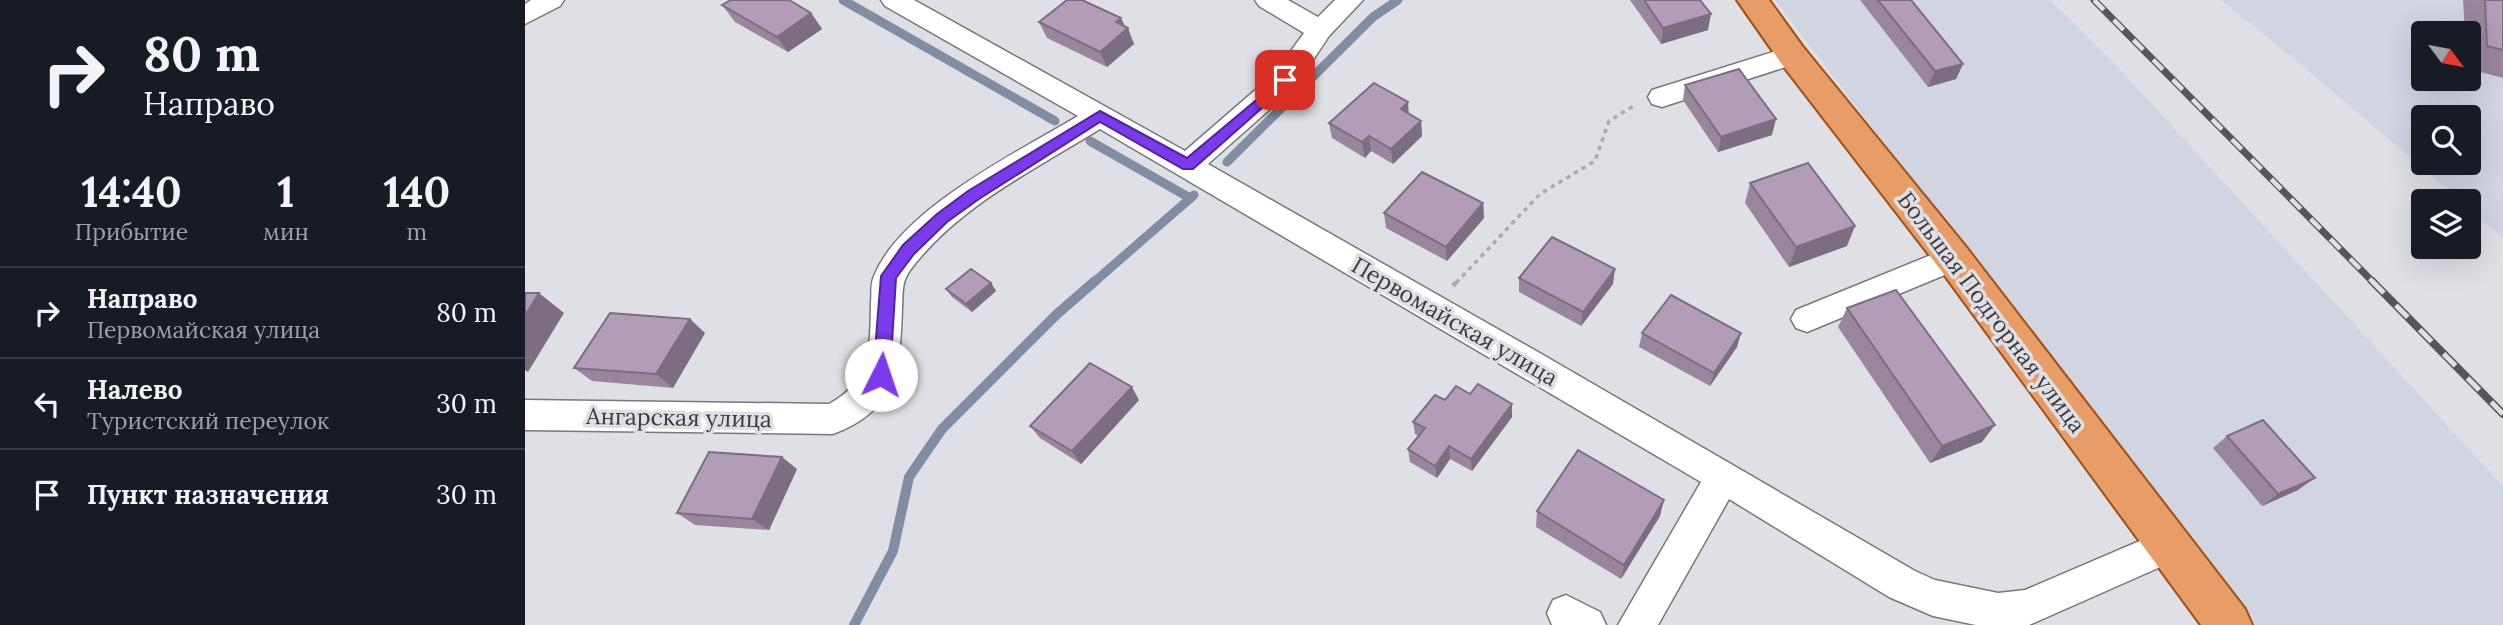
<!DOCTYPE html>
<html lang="ru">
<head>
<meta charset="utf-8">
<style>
	:root { --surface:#171b24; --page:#20242c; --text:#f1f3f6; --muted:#9ea1a6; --line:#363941 }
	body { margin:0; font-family:Lora,serif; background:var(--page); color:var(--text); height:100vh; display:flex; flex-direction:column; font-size:26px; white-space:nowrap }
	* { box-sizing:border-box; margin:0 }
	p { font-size:23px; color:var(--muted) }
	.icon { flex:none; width:38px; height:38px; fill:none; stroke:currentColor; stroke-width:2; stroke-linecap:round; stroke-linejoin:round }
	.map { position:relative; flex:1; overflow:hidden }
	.panel { display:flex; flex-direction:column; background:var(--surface); width:525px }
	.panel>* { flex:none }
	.hud { background:#171b24; color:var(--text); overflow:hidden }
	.needle { width:46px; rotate:122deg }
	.tools { position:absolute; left:1886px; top:21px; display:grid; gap:14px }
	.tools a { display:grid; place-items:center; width:70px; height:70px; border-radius:7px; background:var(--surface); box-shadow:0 7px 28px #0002; font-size:35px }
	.pin { position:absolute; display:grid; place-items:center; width:60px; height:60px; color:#fff; margin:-30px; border-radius:14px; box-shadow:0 4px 10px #0006 }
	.me { position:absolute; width:77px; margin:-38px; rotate:4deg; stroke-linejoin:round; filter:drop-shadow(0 0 5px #0008) }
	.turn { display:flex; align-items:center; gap:24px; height:147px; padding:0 28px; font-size:32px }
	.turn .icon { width:91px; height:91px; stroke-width:2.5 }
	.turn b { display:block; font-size:49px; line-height:60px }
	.eta { display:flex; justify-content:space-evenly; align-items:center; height:119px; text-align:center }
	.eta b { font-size:42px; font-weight:700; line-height:49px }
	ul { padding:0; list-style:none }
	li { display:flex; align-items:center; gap:21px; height:91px; padding:0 28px; border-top:2px solid var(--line) }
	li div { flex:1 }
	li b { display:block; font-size:26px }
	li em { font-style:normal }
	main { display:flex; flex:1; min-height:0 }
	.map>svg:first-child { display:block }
</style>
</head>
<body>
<main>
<section class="panel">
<div class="hud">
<div class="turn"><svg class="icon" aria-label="right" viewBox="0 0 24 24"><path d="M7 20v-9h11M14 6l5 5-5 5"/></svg><div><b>80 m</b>Направо</div></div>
</div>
<div class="eta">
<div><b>14:40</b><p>Прибытие</p></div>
<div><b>1</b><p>мин</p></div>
<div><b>140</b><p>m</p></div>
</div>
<ul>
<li><svg class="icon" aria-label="right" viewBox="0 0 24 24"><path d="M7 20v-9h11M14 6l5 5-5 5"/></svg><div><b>Направо</b><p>Первомайская улица</p></div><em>80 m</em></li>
<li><svg class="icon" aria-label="left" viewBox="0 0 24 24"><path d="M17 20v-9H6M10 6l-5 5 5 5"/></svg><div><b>Налево</b><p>Туристский переулок</p></div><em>30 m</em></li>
<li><svg class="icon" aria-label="arrive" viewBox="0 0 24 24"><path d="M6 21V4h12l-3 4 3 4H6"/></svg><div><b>Пункт назначения</b></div><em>30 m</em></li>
</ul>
</section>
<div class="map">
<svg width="1978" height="625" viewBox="0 0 1978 625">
	<rect width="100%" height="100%" fill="#dfe0e5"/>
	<path fill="#d1d5e1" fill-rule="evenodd" d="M1250,0H1525L1590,64L1978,486V625H1727Z
		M1696,0H1978V238L1944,209V201H1936L1779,67ZM1899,33H1944V79H1899ZM1899,117H1944V163H1899Z"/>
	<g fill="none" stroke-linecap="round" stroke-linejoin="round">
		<path stroke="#808da2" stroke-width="9" d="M318,0L530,121
			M565,141L665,198
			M702,162L848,17L873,0
			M568,283L669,195"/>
		<path stroke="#808da2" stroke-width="10" d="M329,625L368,551L384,477L417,429L531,315L570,281"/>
		<defs>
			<path id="minor" d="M6,0H39L35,6L0,24V4Z
				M356,0H389L660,151L750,73L779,33L734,6L730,0H763L793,17L810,0H838L804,36L770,87L683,164L1013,352L1390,571L1410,580L1473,593L1500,590L1645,528L1658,533L1663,545L1658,557L1504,625H1451L1408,616L1364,597L1204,499L1133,625H1093L1176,482L575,129C509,170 434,206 386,269C376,282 378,293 377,309C375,369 371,411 308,434L0,430V400L304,404C347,381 345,347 346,303C347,294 345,285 349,276C376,209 493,152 553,116L360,6Z
				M1267,46L1276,48L1280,55L1276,62L1137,107L1127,104L1123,97L1127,90Z
				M1428,246L1439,249L1443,258L1439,267L1282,332L1271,328L1266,319L1271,310Z
				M1041,595L1075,612L1081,625H1027L1022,613L1028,600Z"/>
			<path id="major" d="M1212,0H1244L1278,47L1441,247L1720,609L1727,625H1676L1415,269L1256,63Z"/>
		</defs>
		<use href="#minor" stroke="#77787d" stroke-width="3"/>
		<use href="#major" stroke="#a15015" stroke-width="4"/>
		<path stroke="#ababb0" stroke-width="3.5" stroke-dasharray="4.5 4.5" stroke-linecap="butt" d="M931,283L1015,194L1070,161L1084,121L1110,105"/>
		<path stroke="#ababb0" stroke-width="4.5" stroke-dasharray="5 5" stroke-linecap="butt" d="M928,286L932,281"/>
		<use href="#minor" fill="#fff" fill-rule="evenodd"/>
		<use href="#major" fill="#e89d66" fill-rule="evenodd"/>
		<defs>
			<path id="rail-far1" d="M1569,0L1849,283"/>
			<path id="rail" d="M1847,281L1978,414"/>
		</defs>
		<use href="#rail-far1" stroke="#565659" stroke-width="7"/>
		<use href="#rail" stroke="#565659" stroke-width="8"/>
		<use href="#rail-far1" stroke="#dfe0e5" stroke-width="4.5" stroke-dasharray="14" stroke-linecap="butt"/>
		<use href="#rail" stroke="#dfe0e5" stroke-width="5" stroke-dasharray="17" stroke-linecap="butt"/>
	</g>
	<path fill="#99869d" d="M1105,0H1175L1183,30L1136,44Z
		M1335,0H1386L1438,64L1431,79L1403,87Z
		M1938,0H1978V78L1944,69V33H1940Z
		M197,5L286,13L297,29L263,52L210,22Z
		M596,18L609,44L582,67L522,38L514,22Z
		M1160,85L1247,135L1193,152L1158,100Z
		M884,114L896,121L897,136L868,164L846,151L840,158L807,138L804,123Z
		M1225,183L1322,246L1264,267L1220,203Z
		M958,203L959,218L922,261L861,228L859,213Z
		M994,278L1088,284L1056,326L994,292Z
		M466,283L471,291L447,312L427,297L421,289Z
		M1322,308L1457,442L1405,463L1313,327Z
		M180,333L148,388L67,381L49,368Z
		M1117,333L1212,347L1185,386L1114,347Z
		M614,400L556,464L515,438L505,426Z
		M920,400L987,417L947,471L925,459L912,478L885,462L883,449L894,436L890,434L888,422Z
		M1702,436L1773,490L1737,506L1688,448Z
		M272,469L244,530L170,525L152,513Z
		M1012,511L1135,516L1096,579L1011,527Z"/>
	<path fill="#7d6d80" d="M286,13L297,29L263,52L252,37Z
		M1186,14L1183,30L1136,44L1138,28Z
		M596,18L601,30L603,28L609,44L582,67L575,52L591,22Z
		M1438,64L1431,79L1403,87L1410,71Z
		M883,102L884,118L876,109Z
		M1251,119L1247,135L1193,152L1196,137Z
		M896,121L897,136L868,164L866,149Z
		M844,136L846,151L840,158L837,142Z
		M958,203L959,218L922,261L921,247Z
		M1330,226L1322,246L1264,267L1271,247Z
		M1090,269L1088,284L1056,326L1058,312Z
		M466,283L471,291L447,312L441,304Z
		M14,293L39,313L3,372L0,370V316Z
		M165,319L180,333L148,388L131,374Z
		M1216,333L1212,347L1185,386L1189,373Z
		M607,387L614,400L556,464L547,451Z
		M987,404V417L947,471L946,459Z
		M1470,425L1457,442L1405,463L1417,446Z
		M924,446L925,459L912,478L910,466Z
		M257,457L272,469L244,530L227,519Z
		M1790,478L1773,490L1737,506L1753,494Z
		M1139,500L1135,516L1096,579L1099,565Z"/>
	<path fill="#b29cb7" stroke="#7d6d80" stroke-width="2" d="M206,0H264L286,13L252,37L197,5Z
		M542,0H557L596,18L591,22L603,28L575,52L514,22Z
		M1119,0H1175L1186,14L1138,28Z
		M1353,0H1386L1438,64L1410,71Z
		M1960,0H1978V50L1962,46Z
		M1214,69L1251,119L1196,137L1160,85Z
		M849,83L883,102L876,109L896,121L866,149L844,136L837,142L804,123Z
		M1283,163L1330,226L1271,247L1225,183Z
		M897,172L958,203L921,247L859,213Z
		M1027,237L1090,269L1058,312L994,278Z
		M446,269L466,283L441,304L421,289Z
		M1371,290L1470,425L1417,446L1322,308Z
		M0,293H14L0,316Z
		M1146,295L1216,333L1189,373L1117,333Z
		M85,313L165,319L131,374L49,368Z
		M565,363L607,387L547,451L505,426Z
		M953,384L987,404L946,459L924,446L910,466L883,449L900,428L888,422L910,395L920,400L931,386L945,394Z
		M1738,420L1790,478L1753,494L1702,436Z
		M1053,450L1139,500L1099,565L1012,511Z
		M184,452L257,457L227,519L152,513Z"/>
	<path fill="#7c3aed" stroke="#51269a" stroke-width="2" d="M760,76L766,80L764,84L668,169H658L575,122L454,199L422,222L389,254L371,278L365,375L362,380H350L348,375L356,276L378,245L412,214L443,191L575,111L662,158Z"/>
	<g text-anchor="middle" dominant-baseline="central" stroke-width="7" stroke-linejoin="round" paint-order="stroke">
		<g font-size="23" fill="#3b3b3d" stroke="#dfe0e5">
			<text transform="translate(1467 312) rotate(53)">Большая Подгорная улица</text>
			<text transform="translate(930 321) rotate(30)">Первомайская улица</text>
			<text transform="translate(154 417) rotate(1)">Ангарская улица</text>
		</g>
	</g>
</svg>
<div class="tools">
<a><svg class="needle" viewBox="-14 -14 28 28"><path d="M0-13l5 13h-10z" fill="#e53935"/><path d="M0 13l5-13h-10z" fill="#9ea1a6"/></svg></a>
<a><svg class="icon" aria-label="search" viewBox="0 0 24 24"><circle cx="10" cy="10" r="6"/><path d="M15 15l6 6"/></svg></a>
<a><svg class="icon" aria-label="layers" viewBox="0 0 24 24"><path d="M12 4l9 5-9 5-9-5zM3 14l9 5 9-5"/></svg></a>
</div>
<div class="pin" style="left:760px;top:80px;background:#d93025"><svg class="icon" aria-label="arrive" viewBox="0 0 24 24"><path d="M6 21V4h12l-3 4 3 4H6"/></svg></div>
<svg class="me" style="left:356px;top:375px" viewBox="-20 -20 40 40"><circle r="19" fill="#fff"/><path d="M0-13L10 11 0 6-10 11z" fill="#7c3aed"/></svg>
</div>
</main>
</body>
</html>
